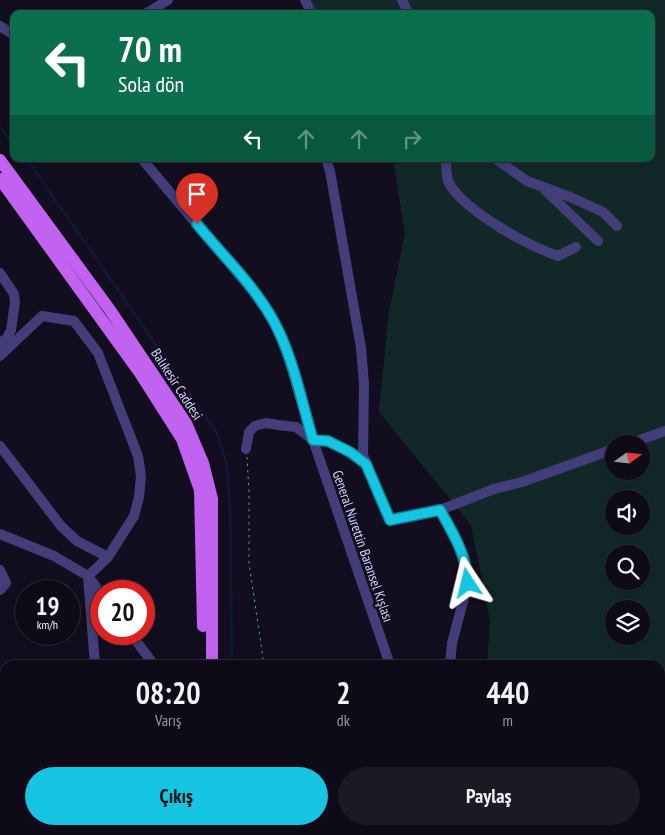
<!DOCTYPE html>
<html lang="tr">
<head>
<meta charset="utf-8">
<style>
	:root { --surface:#0e0a17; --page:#1c1824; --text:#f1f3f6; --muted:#9b9aa1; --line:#2e2b36; --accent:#15c5e2 }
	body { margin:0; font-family:"PT Sans Narrow",sans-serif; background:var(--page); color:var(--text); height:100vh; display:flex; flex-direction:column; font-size:19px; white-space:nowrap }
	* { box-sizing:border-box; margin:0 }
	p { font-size:16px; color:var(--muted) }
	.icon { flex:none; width:28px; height:28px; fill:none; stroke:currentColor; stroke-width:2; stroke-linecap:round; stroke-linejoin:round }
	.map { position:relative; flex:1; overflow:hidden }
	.panel { position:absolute; left:0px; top:660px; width:665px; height:175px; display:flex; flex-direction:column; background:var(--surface); border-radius:15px 15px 0 0; box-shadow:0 2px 8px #0003,0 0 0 1px var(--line) }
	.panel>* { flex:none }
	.guide { position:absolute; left:10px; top:10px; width:645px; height:152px; border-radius:10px; box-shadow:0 2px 8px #0003,0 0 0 1px var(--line); background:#0b6e4f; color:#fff; overflow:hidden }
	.needle { width:32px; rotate:75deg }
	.fabs { position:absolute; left:605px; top:435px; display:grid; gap:10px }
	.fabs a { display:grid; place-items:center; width:45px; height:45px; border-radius:50%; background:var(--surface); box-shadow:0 2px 8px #0003,0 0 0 1px var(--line); font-size:25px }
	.speed { position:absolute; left:15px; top:580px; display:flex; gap:10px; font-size:25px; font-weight:700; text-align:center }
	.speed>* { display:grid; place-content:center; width:65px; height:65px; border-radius:50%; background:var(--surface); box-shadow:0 2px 8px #0003,0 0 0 1px var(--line); line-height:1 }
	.speed small { font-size:12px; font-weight:400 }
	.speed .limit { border:8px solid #d22; background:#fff; color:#111 }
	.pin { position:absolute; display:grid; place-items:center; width:42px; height:42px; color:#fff; margin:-51px -21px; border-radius:50% 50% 50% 0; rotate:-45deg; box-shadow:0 0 5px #0007 }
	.pin .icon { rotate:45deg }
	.me { position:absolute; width:55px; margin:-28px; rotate:350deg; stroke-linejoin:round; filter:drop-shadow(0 0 4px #0008) }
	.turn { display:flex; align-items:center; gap:18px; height:105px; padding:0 25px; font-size:22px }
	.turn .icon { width:65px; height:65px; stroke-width:2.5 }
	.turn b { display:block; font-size:35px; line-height:42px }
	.lanes { display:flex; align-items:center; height:48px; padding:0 25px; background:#0003; justify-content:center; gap:25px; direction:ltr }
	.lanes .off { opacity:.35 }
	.eta { display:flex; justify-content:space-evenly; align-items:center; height:85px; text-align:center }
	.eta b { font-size:30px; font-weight:700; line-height:35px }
	.cta { display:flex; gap:10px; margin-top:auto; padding:10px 25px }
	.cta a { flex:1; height:58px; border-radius:30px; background:var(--accent); color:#111; font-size:20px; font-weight:700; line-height:58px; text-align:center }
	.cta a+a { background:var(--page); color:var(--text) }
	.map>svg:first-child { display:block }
</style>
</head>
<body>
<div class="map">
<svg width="665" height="835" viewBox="0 0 665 835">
	<rect width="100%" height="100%" fill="#120e1f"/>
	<path fill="#122828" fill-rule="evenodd" d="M306,0H665V835H537L534,830H660V665H487L490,620L471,525L379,412L389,312L405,234L393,159H651V14H317ZM614,444H641V471H614ZM614,499H641V526H614ZM614,554H641V581H614ZM614,609H641V636H614Z
		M132,830H191L195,835H133Z"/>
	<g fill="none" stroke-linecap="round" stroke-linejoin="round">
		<path stroke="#0d1b39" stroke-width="2.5" d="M0,128L14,144
			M27,159L217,433L227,465L230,508L232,665
			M308,830L316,835"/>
		<path stroke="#39a6a4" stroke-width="1" stroke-dasharray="2.5 4" stroke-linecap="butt" d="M247,457L249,492V563L264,665"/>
		<path stroke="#433e79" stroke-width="10" d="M305,0L312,14
			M402,0L409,14
			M145,14L168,0
			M0,26L14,35
			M142,159L252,290L274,321L287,353L313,440L390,665
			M326,159L330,171L361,348L364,384L363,455L390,520L440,510L494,489L522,482L614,449
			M446,159C446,166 446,179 450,185C468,213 527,245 558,256L576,247
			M496,159L527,181L570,197L603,212L617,226
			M544,189L598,241
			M0,273L14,294L15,302L11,330L7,338L0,343
			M0,356L42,316L74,321L98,353L138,456L141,476L139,497L134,516L108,557L88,576L95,665
			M629,444L665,431
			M0,446L61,526L77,541L108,557
			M246,449L249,432L255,426L266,423L278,425L296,427L313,440L328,441L350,452L366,464
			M440,510L458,543L468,571V583L452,643L450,665
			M0,534L54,556L88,576L101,594
			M0,570L6,583L0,590
			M131,634L154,665
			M660,781L665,780
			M0,803L5,808
			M29,830L34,835
			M127,830L128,835
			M493,830L495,835
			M514,830L516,835
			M199,831L202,835
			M354,835L359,830
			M486,835V830"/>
		<path stroke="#c162f0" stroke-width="12" d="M0,160L110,310L186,423L203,463L212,499V665
			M0,179L140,373L182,439L200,490L203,626
			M259,830L262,835
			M276,830L280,835"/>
	</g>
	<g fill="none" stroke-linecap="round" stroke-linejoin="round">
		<defs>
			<path id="route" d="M197,224C222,255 254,285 273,320C293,356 301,400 313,440L328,441L350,452L366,464L390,520L440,510C453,533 467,556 468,583"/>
		</defs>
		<use href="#route" stroke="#0e8093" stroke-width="12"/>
		<use href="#route" stroke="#15c5e2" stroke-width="9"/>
	</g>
	<g text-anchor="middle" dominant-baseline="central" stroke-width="5" stroke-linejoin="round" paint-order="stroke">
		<g font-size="14" fill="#d7d1fb" stroke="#120e1f">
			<text transform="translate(177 384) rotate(57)">Balıkesir Caddesi</text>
			<text transform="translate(363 546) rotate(71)">General Nurettin Baransel Kışlası</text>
		</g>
	</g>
</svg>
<div class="fabs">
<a><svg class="needle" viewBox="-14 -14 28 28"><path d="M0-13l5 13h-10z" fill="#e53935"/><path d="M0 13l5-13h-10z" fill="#9b9aa1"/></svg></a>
<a><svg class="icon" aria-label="sound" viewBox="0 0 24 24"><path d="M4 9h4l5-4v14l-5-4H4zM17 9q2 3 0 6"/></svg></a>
<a><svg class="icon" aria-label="search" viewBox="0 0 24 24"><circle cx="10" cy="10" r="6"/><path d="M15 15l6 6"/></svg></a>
<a><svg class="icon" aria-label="layers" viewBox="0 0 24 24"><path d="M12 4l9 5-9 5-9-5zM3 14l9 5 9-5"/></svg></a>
</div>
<div class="speed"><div>19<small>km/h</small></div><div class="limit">20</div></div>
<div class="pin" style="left:197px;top:224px;background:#d93025"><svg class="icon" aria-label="arrive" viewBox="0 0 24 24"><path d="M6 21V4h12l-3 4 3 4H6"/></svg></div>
<svg class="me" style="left:468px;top:583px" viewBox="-20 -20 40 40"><path d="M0-17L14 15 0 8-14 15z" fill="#15c5e2" stroke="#fff" stroke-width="4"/></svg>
<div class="guide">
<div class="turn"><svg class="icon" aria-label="left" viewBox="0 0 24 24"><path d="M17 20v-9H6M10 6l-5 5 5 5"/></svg><div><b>70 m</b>Sola dön</div></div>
<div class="lanes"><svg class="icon" aria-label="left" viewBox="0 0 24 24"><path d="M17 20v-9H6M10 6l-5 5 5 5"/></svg><svg class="icon off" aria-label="ahead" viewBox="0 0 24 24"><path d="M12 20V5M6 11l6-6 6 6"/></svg><svg class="icon off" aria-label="ahead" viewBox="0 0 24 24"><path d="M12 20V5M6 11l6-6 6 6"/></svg><svg class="icon off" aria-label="right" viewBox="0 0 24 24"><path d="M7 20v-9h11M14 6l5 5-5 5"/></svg></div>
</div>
<section class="panel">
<div class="eta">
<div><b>08:20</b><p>Varış</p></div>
<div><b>2</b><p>dk</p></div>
<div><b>440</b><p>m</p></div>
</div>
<div class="cta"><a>Çıkış</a><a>Paylaş</a></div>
</section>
</div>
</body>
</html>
